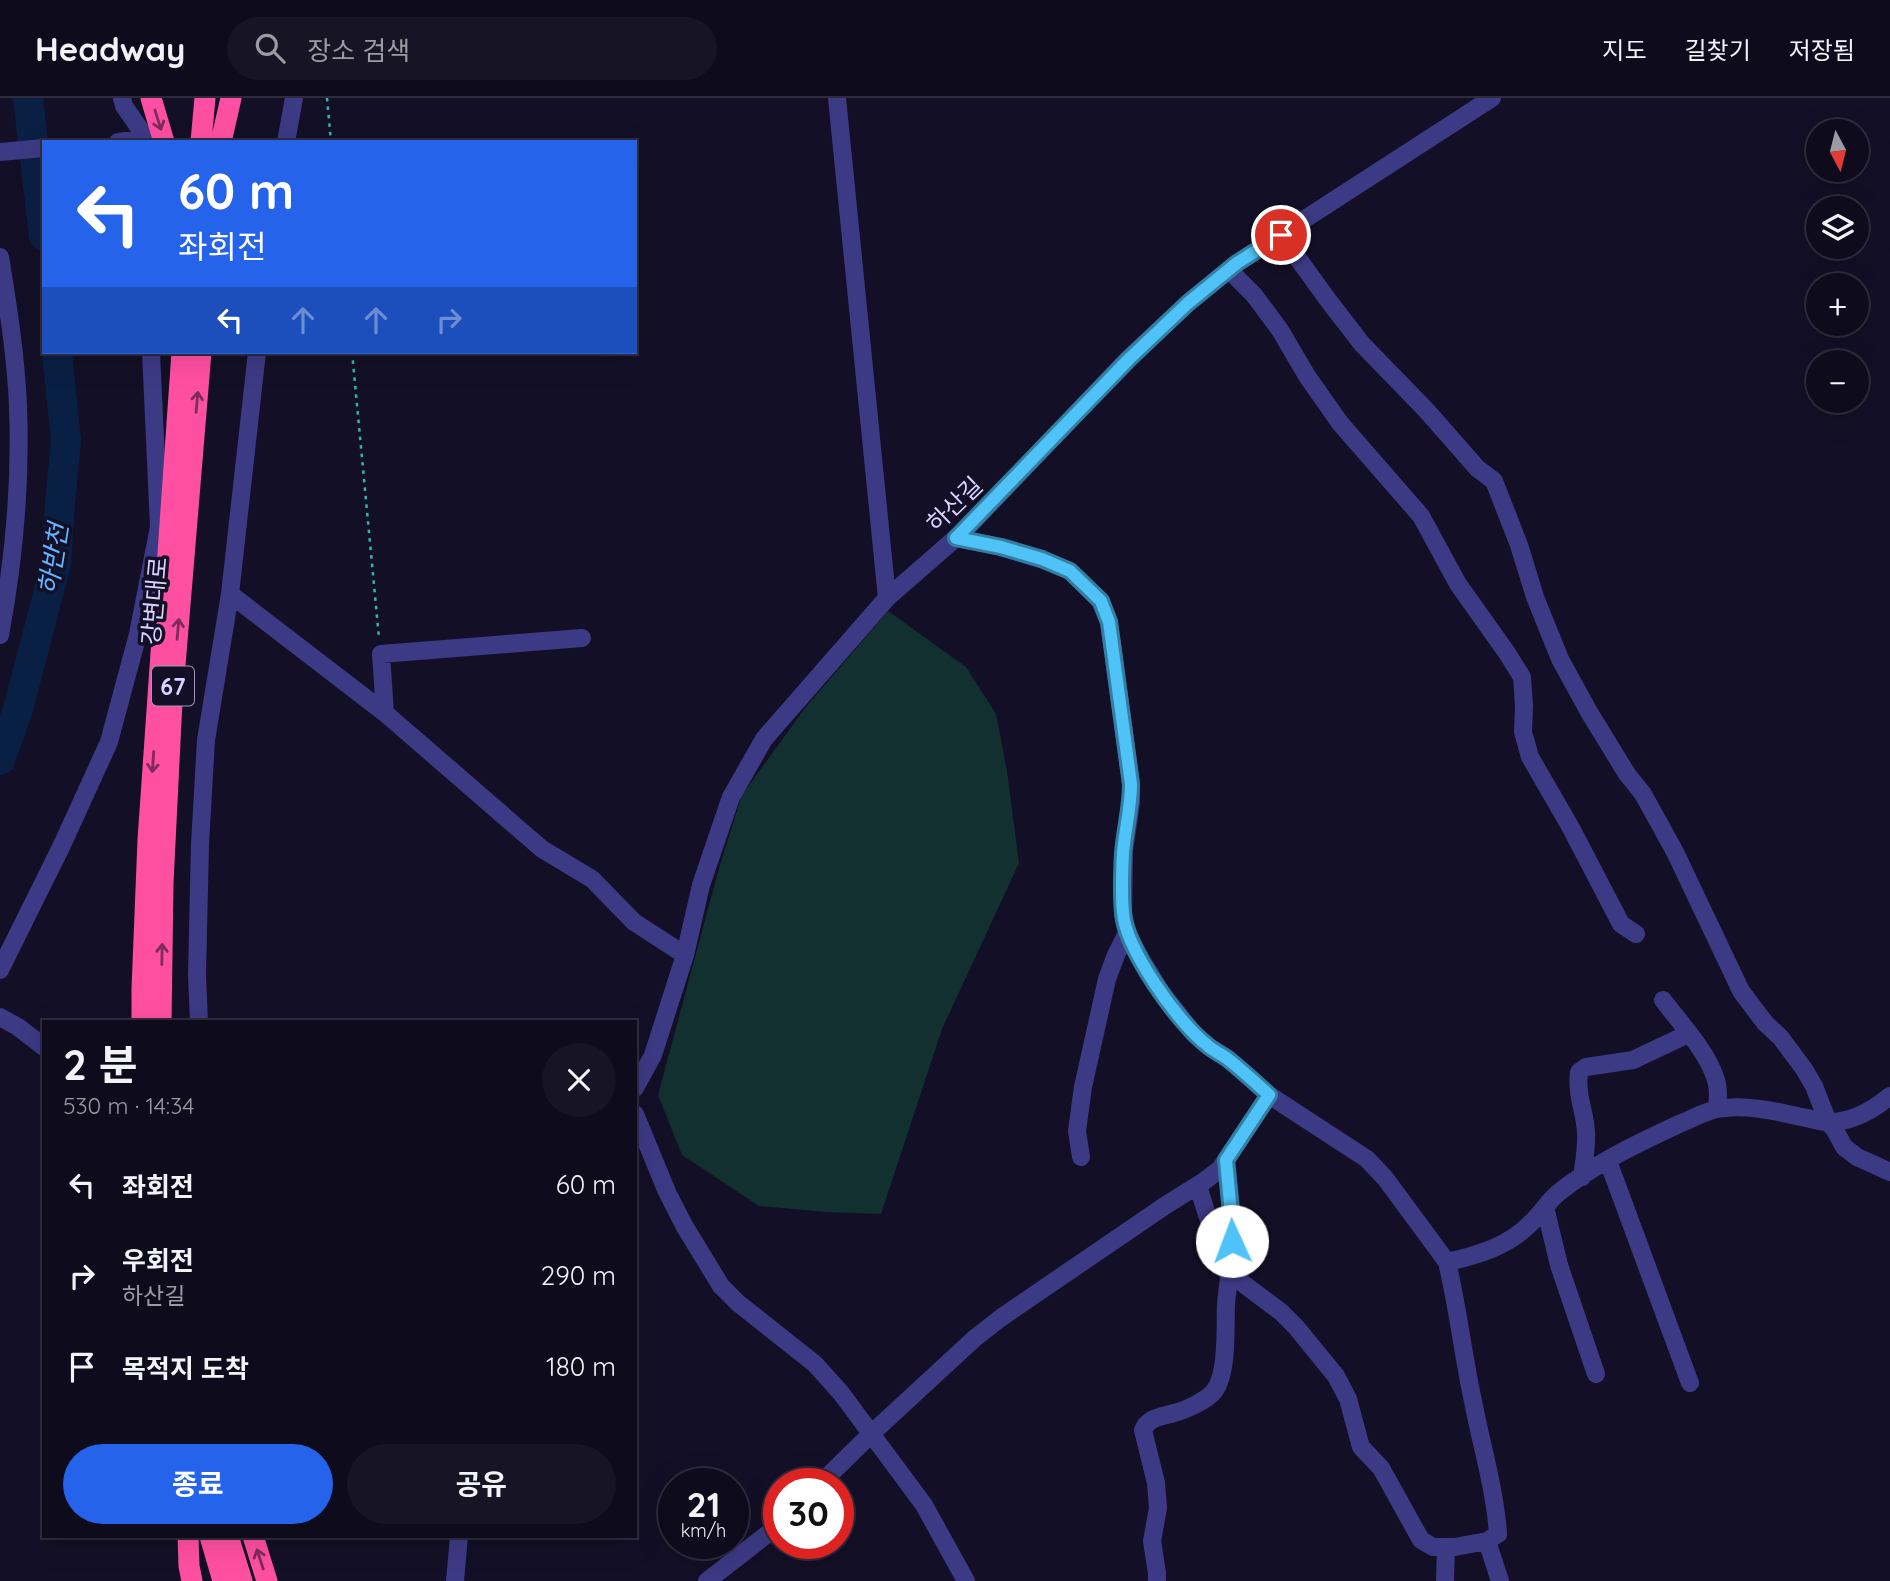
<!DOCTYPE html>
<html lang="ko">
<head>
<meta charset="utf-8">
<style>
	:root { --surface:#0e0b1c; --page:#171425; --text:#f1f3f6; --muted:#9b9ba3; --line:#2e2b3b; --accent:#2563eb }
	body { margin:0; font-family:Quicksand,"Noto Sans KR",sans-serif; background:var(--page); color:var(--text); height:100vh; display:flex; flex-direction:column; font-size:26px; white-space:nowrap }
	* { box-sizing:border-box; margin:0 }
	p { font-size:23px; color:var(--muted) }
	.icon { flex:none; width:38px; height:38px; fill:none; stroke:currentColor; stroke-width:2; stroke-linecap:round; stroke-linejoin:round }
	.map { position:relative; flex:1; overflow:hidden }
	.side { position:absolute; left:42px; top:922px; width:595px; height:518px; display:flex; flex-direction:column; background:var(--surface); border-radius:0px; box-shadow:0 7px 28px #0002,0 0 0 2px var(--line) }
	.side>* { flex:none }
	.guide { position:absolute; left:42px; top:42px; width:595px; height:214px; border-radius:0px; box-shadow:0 7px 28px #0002,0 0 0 2px var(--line); background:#2563eb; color:#fff; overflow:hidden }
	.needle { width:46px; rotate:173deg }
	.fabs { position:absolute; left:1806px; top:21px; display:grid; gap:14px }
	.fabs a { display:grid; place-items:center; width:63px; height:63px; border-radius:50%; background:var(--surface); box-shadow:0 7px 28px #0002,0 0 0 2px var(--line); font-size:35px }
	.speed { position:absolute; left:658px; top:1370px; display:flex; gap:14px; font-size:35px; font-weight:700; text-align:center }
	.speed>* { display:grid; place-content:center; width:91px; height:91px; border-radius:50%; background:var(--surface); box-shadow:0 7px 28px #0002,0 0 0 2px var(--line); line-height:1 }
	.speed small { font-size:18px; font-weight:400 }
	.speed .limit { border:10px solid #d22; background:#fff; color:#111 }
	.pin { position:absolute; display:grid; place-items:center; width:60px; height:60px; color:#fff; margin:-30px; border:4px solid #fff; border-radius:50%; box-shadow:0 2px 7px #0007 }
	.me { position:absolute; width:77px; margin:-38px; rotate:358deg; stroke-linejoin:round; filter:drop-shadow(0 0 5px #0008) }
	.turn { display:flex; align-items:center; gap:24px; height:147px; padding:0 21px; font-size:32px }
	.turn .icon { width:91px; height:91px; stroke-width:2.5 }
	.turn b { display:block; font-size:49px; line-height:60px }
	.lanes { display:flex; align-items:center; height:66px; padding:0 21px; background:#0003; justify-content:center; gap:35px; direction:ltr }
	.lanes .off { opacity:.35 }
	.round { display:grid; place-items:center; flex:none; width:74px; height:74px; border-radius:37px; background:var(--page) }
	.summary { display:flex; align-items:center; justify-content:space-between; height:119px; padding:0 21px }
	h1 { font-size:42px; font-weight:700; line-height:52px }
	.action { display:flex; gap:14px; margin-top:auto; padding:14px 21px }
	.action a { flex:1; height:80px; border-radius:42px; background:var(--accent); color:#fff; font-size:28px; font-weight:700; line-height:80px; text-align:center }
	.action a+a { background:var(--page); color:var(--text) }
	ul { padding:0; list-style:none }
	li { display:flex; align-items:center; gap:21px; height:91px; padding:0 21px }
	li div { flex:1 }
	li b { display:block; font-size:26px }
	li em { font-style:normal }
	header { display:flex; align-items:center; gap:42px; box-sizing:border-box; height:98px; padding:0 35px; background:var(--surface); border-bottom:2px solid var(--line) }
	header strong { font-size:33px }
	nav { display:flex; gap:38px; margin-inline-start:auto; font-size:24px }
	.search { width:490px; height:63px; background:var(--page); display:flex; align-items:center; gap:18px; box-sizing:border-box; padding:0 24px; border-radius:38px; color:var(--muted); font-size:26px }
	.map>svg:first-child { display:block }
</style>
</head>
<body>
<header>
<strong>Headway</strong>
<div class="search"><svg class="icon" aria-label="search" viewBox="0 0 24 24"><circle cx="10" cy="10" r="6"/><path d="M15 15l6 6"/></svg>장소 검색</div>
<nav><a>지도</a><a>길찾기</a><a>저장됨</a></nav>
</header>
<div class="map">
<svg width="1890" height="1483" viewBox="0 0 1890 1483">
	<rect width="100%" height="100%" fill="#130f26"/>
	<path fill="#12302f" d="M888,513L966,569L996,616L1007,673L1019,765L942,931L881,1116L826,1114L759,1108L682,1057L658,997L719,770L742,697L805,610Z"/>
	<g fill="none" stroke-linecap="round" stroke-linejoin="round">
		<path stroke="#0a1f44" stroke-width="30" d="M28,0L44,138
			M0,662L18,611L56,466L60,405L66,342L57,254"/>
		<path stroke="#2fb8b0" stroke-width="2.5" stroke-dasharray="3.5 5" stroke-linecap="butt" d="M327,0L331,44
			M352,254L379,540"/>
		<path stroke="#3d3a85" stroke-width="18" d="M122,0L124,8L146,40V44
			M837,0L887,500
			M118,44L146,40
			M286,44L294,0
			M0,54L44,50
			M1281,137L1328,202L1362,246L1427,313L1477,370L1494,383L1519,447L1535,499L1560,561L1589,614L1627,676L1643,696L1675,754L1741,893L1765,925L1781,940L1804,971L1814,988L1828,1024L1835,1032L1844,1049L1857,1059L1890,1074
			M0,159C8,208 16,259 18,308C21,384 14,462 0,537
			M1229,172L1254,197L1280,232L1307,278L1340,325L1421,418L1458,486L1507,555L1522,579L1524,608L1523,634L1530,659L1571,730L1621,826L1636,836
			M956,440L1001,449L1043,462L1070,473L1100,503L1109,524L1131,686V704L1124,753L1123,816L1127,835L1142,863L1161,894L1194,936L1208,948L1227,960L1269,997L1367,1061L1385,1080L1447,1164C1479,1157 1509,1148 1532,1124C1541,1115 1548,1104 1557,1096C1592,1067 1636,1046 1677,1027C1690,1022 1703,1014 1717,1011C1744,1006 1775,1013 1801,1019C1809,1020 1819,1024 1827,1024C1851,1025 1873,1012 1890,998
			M230,496L385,615L542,751L592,781L634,824L685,857
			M385,615L381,556L582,540
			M0,872L62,747L109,644L138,536L159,429L151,254
			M1663,902C1680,925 1706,952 1715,979C1719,989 1718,1000 1717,1011
			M0,919L18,929L44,949
			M199,924L197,877L200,746L206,642L230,496L257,254
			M635,990L653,957L685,857L701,787L731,699L764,641L887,500L965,432L1128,261L1188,205L1237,165L1492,0
			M635,1016L667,1094L685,1129L721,1188L738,1205L815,1266L841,1295L924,1407L966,1483
			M1081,1059L1077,1033L1083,989L1107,881L1116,857L1127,835
			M1608,1063L1690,1285
			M1582,1079C1584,1064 1587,1049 1586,1034C1585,1013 1576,998 1579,974L1586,969L1633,962L1688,936
			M1198,1088L1221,1161L1229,1175L1281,1214L1296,1229L1336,1278L1348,1301L1361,1349L1381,1370L1421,1442L1433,1449H1455L1487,1443L1498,1436C1495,1391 1481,1346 1473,1303C1463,1257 1458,1210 1447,1164
			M1545,1109L1559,1167L1596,1276
			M820,1386L871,1336L975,1240L1002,1219L1166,1107L1203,1084L1220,1071L1269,997
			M1487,1443L1500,1483
			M455,1483L459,1438
			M707,1483L779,1427
			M1157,1483V1475L1152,1443L1158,1410L1156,1385L1143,1332C1149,1319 1160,1319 1174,1315C1186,1312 1208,1302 1215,1292C1228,1273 1225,1229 1226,1207C1227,1191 1230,1175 1232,1159C1235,1127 1229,1094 1226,1062
			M1445,1483L1446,1449"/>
		<path stroke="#ff4fa3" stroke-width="21" d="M151,0L164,44
			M201,44L205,0
			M221,44L231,0
			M142,924V891L148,742L182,254
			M161,924L163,785L172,603L201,254
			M188,1438L189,1468L192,1483
			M210,1438L223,1483
			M228,1438L242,1483
			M253,1438L267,1483"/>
	</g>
	<defs><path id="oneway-shaft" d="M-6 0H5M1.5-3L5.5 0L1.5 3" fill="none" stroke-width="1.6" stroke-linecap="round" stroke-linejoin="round" transform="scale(1.75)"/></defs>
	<g stroke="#7d2c5e">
		<use href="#oneway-shaft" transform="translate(158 22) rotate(73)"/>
		<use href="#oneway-shaft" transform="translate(197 304) rotate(-85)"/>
		<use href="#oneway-shaft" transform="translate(178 531) rotate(-85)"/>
		<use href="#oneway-shaft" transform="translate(153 664) rotate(94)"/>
		<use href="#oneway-shaft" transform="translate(162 856) rotate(-89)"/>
		<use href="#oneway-shaft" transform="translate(260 1461) rotate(-108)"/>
	</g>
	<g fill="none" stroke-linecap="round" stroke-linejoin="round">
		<defs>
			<path id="route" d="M1232,1143V1127L1226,1062L1269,997C1256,985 1243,973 1229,962C1222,956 1213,953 1207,947C1178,925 1125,850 1123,814C1121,794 1122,774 1123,755C1125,731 1131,710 1131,686L1109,524L1101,503L1070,473L1042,461L1001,449L956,440L1129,261L1188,205L1237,165L1281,137"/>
		</defs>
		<use href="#route" stroke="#337fa1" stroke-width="18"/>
		<use href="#route" stroke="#4fc3f7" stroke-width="12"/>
	</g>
	<g text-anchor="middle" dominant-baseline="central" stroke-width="7" stroke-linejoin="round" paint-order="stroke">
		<rect fill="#130f26" stroke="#9e99be" stroke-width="2" x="152" y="568.5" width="42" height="39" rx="5"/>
		<g font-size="23" font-weight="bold" fill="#d9d4ff">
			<text x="173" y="588">67</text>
		</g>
		<g font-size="24" fill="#d9d4ff" stroke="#130f26">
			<text transform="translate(954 406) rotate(-44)">하산길</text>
			<text transform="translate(154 503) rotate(-85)">강변대로</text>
		</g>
		<g font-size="26" font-style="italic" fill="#62b6ff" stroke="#130f26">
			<text transform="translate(53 461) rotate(-81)">하반천</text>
		</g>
	</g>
</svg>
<div class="fabs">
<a><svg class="needle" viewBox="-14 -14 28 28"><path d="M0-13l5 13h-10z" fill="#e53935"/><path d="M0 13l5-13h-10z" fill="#9b9ba3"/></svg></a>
<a><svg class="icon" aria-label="layers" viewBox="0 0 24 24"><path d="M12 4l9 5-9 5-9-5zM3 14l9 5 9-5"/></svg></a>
<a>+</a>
<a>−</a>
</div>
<div class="speed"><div>21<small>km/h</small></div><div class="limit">30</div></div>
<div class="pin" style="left:1281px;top:137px;background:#d93025"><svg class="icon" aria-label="arrive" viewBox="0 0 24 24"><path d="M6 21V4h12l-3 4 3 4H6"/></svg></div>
<svg class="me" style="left:1232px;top:1143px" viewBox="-20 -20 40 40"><circle r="19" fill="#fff"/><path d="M0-13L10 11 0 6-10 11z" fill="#4fc3f7"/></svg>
<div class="guide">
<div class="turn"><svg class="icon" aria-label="left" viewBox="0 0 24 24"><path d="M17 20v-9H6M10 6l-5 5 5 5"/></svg><div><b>60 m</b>좌회전</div></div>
<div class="lanes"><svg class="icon" aria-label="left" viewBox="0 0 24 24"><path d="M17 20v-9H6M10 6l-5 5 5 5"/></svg><svg class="icon off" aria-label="ahead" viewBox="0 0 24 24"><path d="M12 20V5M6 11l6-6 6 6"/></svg><svg class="icon off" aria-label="ahead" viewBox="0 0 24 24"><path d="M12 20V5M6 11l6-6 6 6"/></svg><svg class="icon off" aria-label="right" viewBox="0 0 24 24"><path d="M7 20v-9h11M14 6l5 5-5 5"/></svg></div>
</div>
<section class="side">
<div class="summary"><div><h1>2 분</h1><p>530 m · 14:34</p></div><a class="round"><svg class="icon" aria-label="close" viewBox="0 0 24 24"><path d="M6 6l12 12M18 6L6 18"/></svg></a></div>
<ul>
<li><svg class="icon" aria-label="left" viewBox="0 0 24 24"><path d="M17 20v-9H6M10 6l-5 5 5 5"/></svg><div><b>좌회전</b></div><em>60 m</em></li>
<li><svg class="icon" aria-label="right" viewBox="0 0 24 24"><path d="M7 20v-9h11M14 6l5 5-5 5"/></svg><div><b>우회전</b><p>하산길</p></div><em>290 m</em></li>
<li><svg class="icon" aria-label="arrive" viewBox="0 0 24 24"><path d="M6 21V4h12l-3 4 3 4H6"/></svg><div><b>목적지 도착</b></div><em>180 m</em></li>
</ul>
<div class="action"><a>종료</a><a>공유</a></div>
</section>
</div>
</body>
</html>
